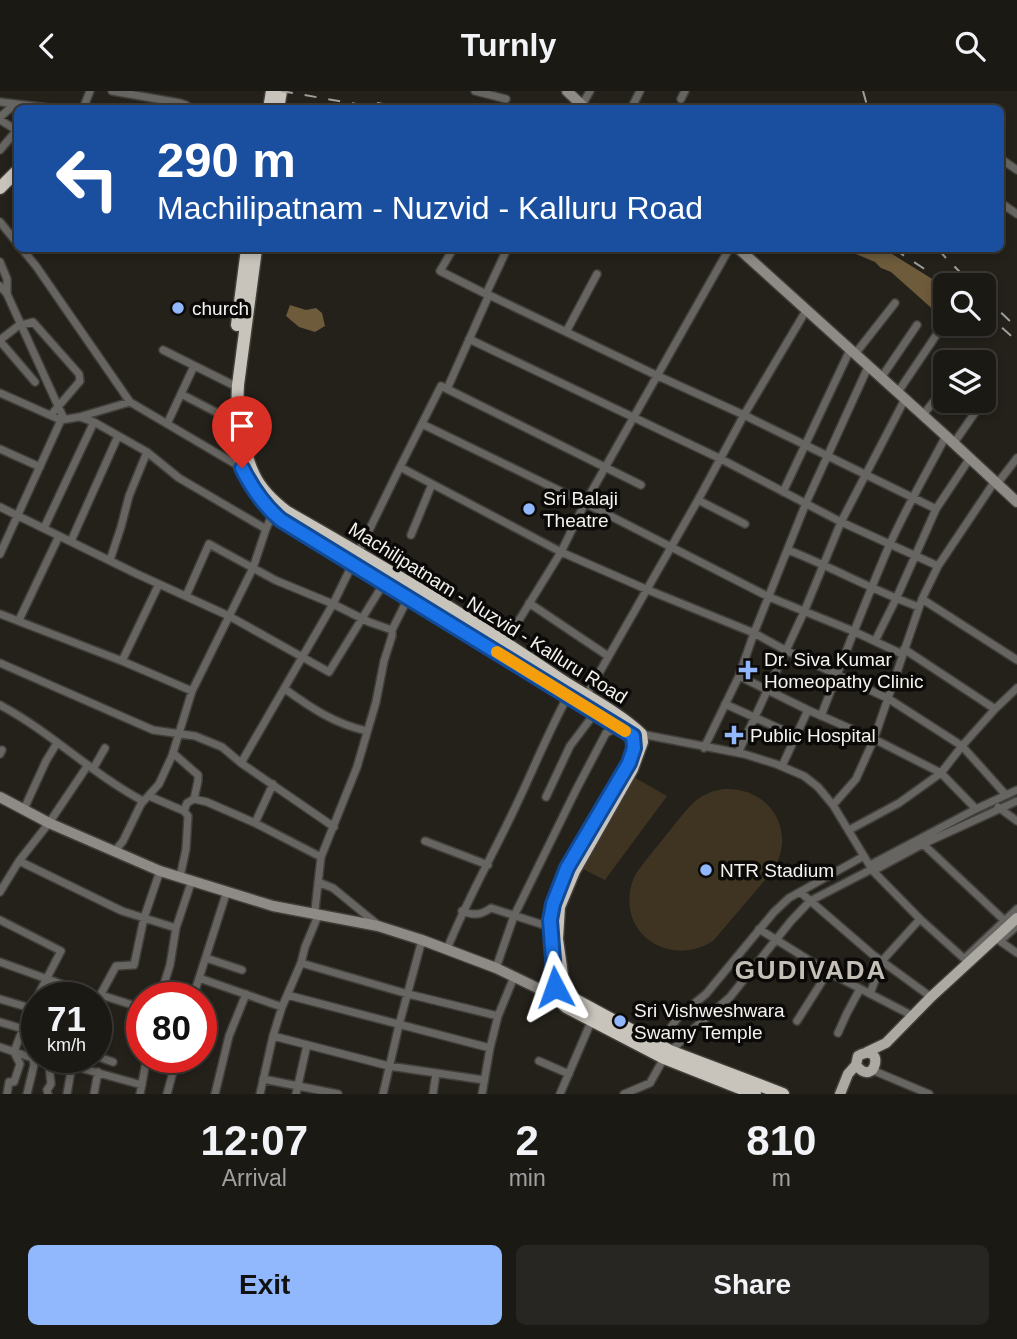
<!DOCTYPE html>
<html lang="en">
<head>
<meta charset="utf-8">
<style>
	:root { --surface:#1b1914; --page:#282622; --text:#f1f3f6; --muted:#a0a0a0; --line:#393834; --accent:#91b8fd }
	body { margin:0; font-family:Arial,sans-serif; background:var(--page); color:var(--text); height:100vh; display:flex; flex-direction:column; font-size:26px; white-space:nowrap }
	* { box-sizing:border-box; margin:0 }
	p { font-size:23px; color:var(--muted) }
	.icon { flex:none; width:38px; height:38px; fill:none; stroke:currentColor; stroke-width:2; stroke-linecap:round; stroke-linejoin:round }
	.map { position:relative; height:1003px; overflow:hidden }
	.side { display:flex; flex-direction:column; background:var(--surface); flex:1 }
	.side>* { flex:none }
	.guide { position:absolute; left:14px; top:14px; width:990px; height:147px; border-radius:10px; box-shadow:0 4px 10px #0003,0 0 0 2px var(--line); background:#1a4fa0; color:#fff; overflow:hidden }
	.buttons { position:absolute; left:933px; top:182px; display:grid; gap:14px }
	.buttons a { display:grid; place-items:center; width:63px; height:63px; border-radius:10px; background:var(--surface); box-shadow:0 4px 10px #0003,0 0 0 2px var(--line); font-size:35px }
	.speed { position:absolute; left:21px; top:891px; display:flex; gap:14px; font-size:35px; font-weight:700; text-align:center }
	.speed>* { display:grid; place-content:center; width:91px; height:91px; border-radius:50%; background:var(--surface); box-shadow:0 4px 10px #0003,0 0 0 2px var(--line); line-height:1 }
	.speed small { font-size:18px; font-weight:400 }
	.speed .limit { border:10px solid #d22; background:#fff; color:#111 }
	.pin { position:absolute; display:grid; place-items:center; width:60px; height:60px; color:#fff; margin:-72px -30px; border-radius:50% 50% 50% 0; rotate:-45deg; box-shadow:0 0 7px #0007 }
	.pin .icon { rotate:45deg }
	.me { position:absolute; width:77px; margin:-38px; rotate:356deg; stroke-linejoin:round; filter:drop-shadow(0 0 5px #0008) }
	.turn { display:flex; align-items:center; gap:24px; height:147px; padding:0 28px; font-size:32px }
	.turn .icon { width:91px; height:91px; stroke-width:2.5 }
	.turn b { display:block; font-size:49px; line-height:60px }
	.eta { display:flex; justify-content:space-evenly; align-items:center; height:119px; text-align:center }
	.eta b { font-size:42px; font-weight:700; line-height:49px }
	.action { display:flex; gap:14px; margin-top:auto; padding:14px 28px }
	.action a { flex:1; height:80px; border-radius:10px; background:var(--accent); color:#111; font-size:28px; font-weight:700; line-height:80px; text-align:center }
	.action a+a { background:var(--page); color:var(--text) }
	header { display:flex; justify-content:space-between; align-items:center; height:91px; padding:0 28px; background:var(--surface); font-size:32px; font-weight:700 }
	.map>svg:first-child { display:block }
</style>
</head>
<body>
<header><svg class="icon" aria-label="back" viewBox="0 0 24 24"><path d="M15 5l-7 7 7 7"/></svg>Turnly<svg class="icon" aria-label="search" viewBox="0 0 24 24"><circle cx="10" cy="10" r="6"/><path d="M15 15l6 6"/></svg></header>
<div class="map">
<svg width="1017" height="1003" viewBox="0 0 1017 1003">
	<rect width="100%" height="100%" fill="#24211b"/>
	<path fill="#3e3421" d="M632,685L667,705L605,789L579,776Z
		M724,698C771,696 798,741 772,781L713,850C675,875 623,849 630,801C631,794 633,787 637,781C646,768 657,756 667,743C677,731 687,716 699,707C707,702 715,699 724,698Z"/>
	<path fill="#6d5b3b" d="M844,158H884L942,194L945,197V226L937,222L891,181L881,177L875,171Z
		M290,214L306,219L316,217L322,222L325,235L315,241L299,236L286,225Z"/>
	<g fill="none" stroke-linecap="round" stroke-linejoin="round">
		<defs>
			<path id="street" d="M112,0L180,12L186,14L190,18
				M475,0L506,8
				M681,8L685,0
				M0,11L57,18
				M582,14L590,0
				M83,18L90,0
				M631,18L640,0
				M0,26L15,13
				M0,29L18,40
				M0,59L17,39
				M1001,68L1017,79
				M1001,112L1017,123
				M0,131L18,153
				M22,158L36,175L130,311
				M453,158L440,180L486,203
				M0,171L7,188V202
				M0,195L7,203L64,328
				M489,204L658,285L744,324L936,418
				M566,241L597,183
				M469,248L721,368L841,431L938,475
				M0,249L18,235L33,231L79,283L80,290L51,324
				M0,250L35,291
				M163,259L231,293
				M855,263L895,212
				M881,287L917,234
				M447,298L489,204L486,203L507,158
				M898,301L939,240
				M0,302L61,329L79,326L130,311L242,377
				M181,303L231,329
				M984,309L992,298
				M923,324L945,296
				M80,326L94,331L147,361L179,387L266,438
				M167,333L194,275
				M422,333L585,412L769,506L853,540L902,563
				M954,352L983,310
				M0,358L40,376
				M400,376L441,295L641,394
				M997,393L1017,367
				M783,401L850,259
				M698,409L745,433
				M0,416L137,483L229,525L329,581L384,492
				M44,437L94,331
				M411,444L432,393
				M71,450L118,345
				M788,459C832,476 874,500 919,516
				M0,463L61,329
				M110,469L121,436L129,405L147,361
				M186,505L209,453L275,489L333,513L369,531L392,539
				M922,508L1017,569
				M529,512L608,565
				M0,523L122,570L192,600
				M19,529L59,445
				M875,550L896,508L936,418L970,367
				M505,552L561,461L585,412L729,158
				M904,558L995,618
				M122,570L159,493
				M0,572L153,639L195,645L222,656L241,672L334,736
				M739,585L808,619L874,648L856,688L833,714
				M285,598C311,617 335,633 367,640
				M586,605L698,409L744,324L807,218
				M725,613L796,645
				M0,614C51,641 92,683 143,710
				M821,625C843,568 865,511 889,455C906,417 927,381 946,345
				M641,643L744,663L776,673L804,685L818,696L833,714L873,780L920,828L969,872
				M704,657L739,585L754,542L806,412L868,276
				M173,662L198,684V690L194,708
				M738,662L804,521L841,431L905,308
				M0,663L2,659
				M241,672L333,513L400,376L561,461L648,499L754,542L785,559L889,608L962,655L1006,704
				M782,675L808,619
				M93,678L105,657
				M149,705L184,720L188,725L186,758L180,786
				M546,706L570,655L595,622
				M998,716L1017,730
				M24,718L46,670L57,652
				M976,718L941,682L874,648L922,508L938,475L995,390
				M184,720L187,712L194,708L207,711L255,732L321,766
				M255,732L273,693
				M849,739L899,712L941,682L962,655L995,618L1017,597
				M425,750L488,774
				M923,753L1005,830
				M114,761L123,750L141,713L159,693L165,680L172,665L192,600L253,477L266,438L273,422
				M19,770L122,820L176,837L170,874L160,906
				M870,774L976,718L1017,699
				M873,780L923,753L1017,710
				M318,791L333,797L377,833
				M0,801L19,770L49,732L88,674
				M800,801L872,863L931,906
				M462,820C474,825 481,824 491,817L550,836
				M0,829L61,860L37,906
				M176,837L192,789
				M759,838L828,881L913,925
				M994,846L1017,862
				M1000,850L1017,835
				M447,858C466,811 491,767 513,721C532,682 548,641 569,603
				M206,867L242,879
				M965,867L1017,818
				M0,871L75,898L92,906
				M301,872L408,903L498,925
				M496,877L514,825L576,699L606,642L618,636
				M199,887L282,916
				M870,903L882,870L920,828
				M101,904L142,917
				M287,904L490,957
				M193,906L227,800
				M0,908L37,919
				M96,912L116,875L134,874L144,827L160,780
				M797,930L828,881
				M0,931L37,942
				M838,942L847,922L860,898
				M273,945L389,975L484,989
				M659,953L679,925L706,903L774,821L789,807L864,765
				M0,956L71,980
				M96,965L113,971
				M539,970L569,983
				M73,975L142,994
				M872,979L929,1003
				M263,988L338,1003
				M7,1003L9,991H14L20,973L14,961L23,937L37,907
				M27,1003L34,974L33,968
				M48,1003L47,999L51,993L49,974
				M67,1003L71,980L77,966
				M94,1003L98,981
				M140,1003L147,966
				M167,1003L177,966
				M215,1003L229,945L246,903
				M260,1003L273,945L282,916L301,872L305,856L318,825L315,819L321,766L357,676L376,611L384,570L392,545V539L408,507
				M296,1003L307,954
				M383,1003L399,934L422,849
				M433,1003L436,982
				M482,1003L490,957L498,925L514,886
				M560,1003L591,931
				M624,1003L650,992L664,967L690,941L730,906L791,830L810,810L872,778"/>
			<path id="secondary" d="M567,0L586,18
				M739,158L946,345L1017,411
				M0,706L49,732L160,780L273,815L378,835L422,849L496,877L558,907H561"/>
			<path id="primary" d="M867,961L886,952L931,906L1017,827
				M840,1003L848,983L856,974L858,965C886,949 876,999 856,974"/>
			<path id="highway" d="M269,18L272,0
				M278,18L281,0
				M0,97L18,79
				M256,158L238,294C236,322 242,359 254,384C261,399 274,411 287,421C380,474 472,528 561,589C587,606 619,622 641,643L642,651L632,678L574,780L559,816L557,848L564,898L574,908L670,960L783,1003
				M237,234L247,158
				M231,332C238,370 250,404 281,429L633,645
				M553,877C554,892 554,906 566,916L664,967L755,1003"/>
		</defs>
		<use href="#street" stroke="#413e39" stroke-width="10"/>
		<use href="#secondary" stroke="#413e39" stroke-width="13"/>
		<use href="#primary" stroke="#413e39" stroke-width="13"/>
		<use href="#highway" stroke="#413e39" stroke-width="15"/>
		<use href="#street" stroke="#666562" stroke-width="7"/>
		<use href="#secondary" stroke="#8e8b86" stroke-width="10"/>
		<use href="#primary" stroke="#aca9a3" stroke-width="10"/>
		<use href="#highway" stroke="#c8c4bc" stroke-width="12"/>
		<path stroke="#a09e99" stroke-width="2" stroke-dasharray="12 12" stroke-linecap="butt" d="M281,0L385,18
			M863,0L868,18
			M377,12L412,18
			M894,158L949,194
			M938,158L946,167L973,194
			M984,205L1017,237
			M984,221L1017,250"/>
	</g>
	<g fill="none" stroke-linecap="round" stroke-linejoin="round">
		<defs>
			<path id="route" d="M242,377C252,397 263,414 281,429L633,645L634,657L629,672L567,777L553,813L550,829L555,896"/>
		</defs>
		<use href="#route" stroke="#114b97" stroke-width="18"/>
		<use href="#route" stroke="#1a73e8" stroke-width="12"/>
		<path stroke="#f59e0b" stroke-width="12" d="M497,561L625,640"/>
	</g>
	<g fill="#91b8fd" stroke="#0c0a08" stroke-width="2.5">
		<circle cx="178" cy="217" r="7"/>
		<circle cx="529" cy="418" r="7"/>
		<path d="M744.5 568.5h7v7h7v7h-7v7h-7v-7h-7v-7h7z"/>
		<path d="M730.5 633.5h7v7h7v7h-7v7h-7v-7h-7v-7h7z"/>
		<circle cx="706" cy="779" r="7"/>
		<circle cx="620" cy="930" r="7"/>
	</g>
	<g text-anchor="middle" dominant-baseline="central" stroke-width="7" stroke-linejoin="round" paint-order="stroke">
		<g font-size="19" fill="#f5f3ef" stroke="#0c0a08" text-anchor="start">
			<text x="192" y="217">church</text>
			<text x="543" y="407">Sri Balaji<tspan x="543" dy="22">Theatre</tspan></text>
			<text x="764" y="568">Dr. Siva Kumar<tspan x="764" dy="22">Homeopathy Clinic</tspan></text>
			<text x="750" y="644">Public Hospital</text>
			<text x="720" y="779">NTR Stadium</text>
			<text x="634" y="919">Sri Vishweshwara<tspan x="634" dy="22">Swamy Temple</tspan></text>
		</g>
		<g font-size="19" fill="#f5f3ef" stroke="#0c0a08">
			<text transform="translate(488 522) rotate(32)">Machilipatnam - Nuzvid - Kalluru Road</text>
		</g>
		<g font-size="26" font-weight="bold" letter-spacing="2" fill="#c4c0b8" stroke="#0c0a08">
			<text x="811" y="879">GUDIVADA</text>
		</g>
	</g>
</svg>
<div class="buttons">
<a><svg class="icon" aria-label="search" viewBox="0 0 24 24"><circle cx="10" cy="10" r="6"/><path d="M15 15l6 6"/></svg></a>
<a><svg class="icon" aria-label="layers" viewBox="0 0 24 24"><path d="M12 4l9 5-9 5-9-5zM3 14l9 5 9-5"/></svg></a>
</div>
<div class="speed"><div>71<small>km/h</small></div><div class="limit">80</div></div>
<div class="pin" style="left:242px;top:377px;background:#d93025"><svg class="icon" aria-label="arrive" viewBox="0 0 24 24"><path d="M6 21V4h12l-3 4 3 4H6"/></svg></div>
<svg class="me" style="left:555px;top:896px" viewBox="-20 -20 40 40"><path d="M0-17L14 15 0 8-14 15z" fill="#1a73e8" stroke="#fff" stroke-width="4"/></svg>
<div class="guide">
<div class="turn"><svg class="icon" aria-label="left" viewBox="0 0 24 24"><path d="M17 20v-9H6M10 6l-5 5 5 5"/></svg><div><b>290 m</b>Machilipatnam - Nuzvid - Kalluru Road</div></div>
</div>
</div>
<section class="side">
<div class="eta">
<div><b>12:07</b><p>Arrival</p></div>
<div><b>2</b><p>min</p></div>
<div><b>810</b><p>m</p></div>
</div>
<div class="action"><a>Exit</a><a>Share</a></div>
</section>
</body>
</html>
